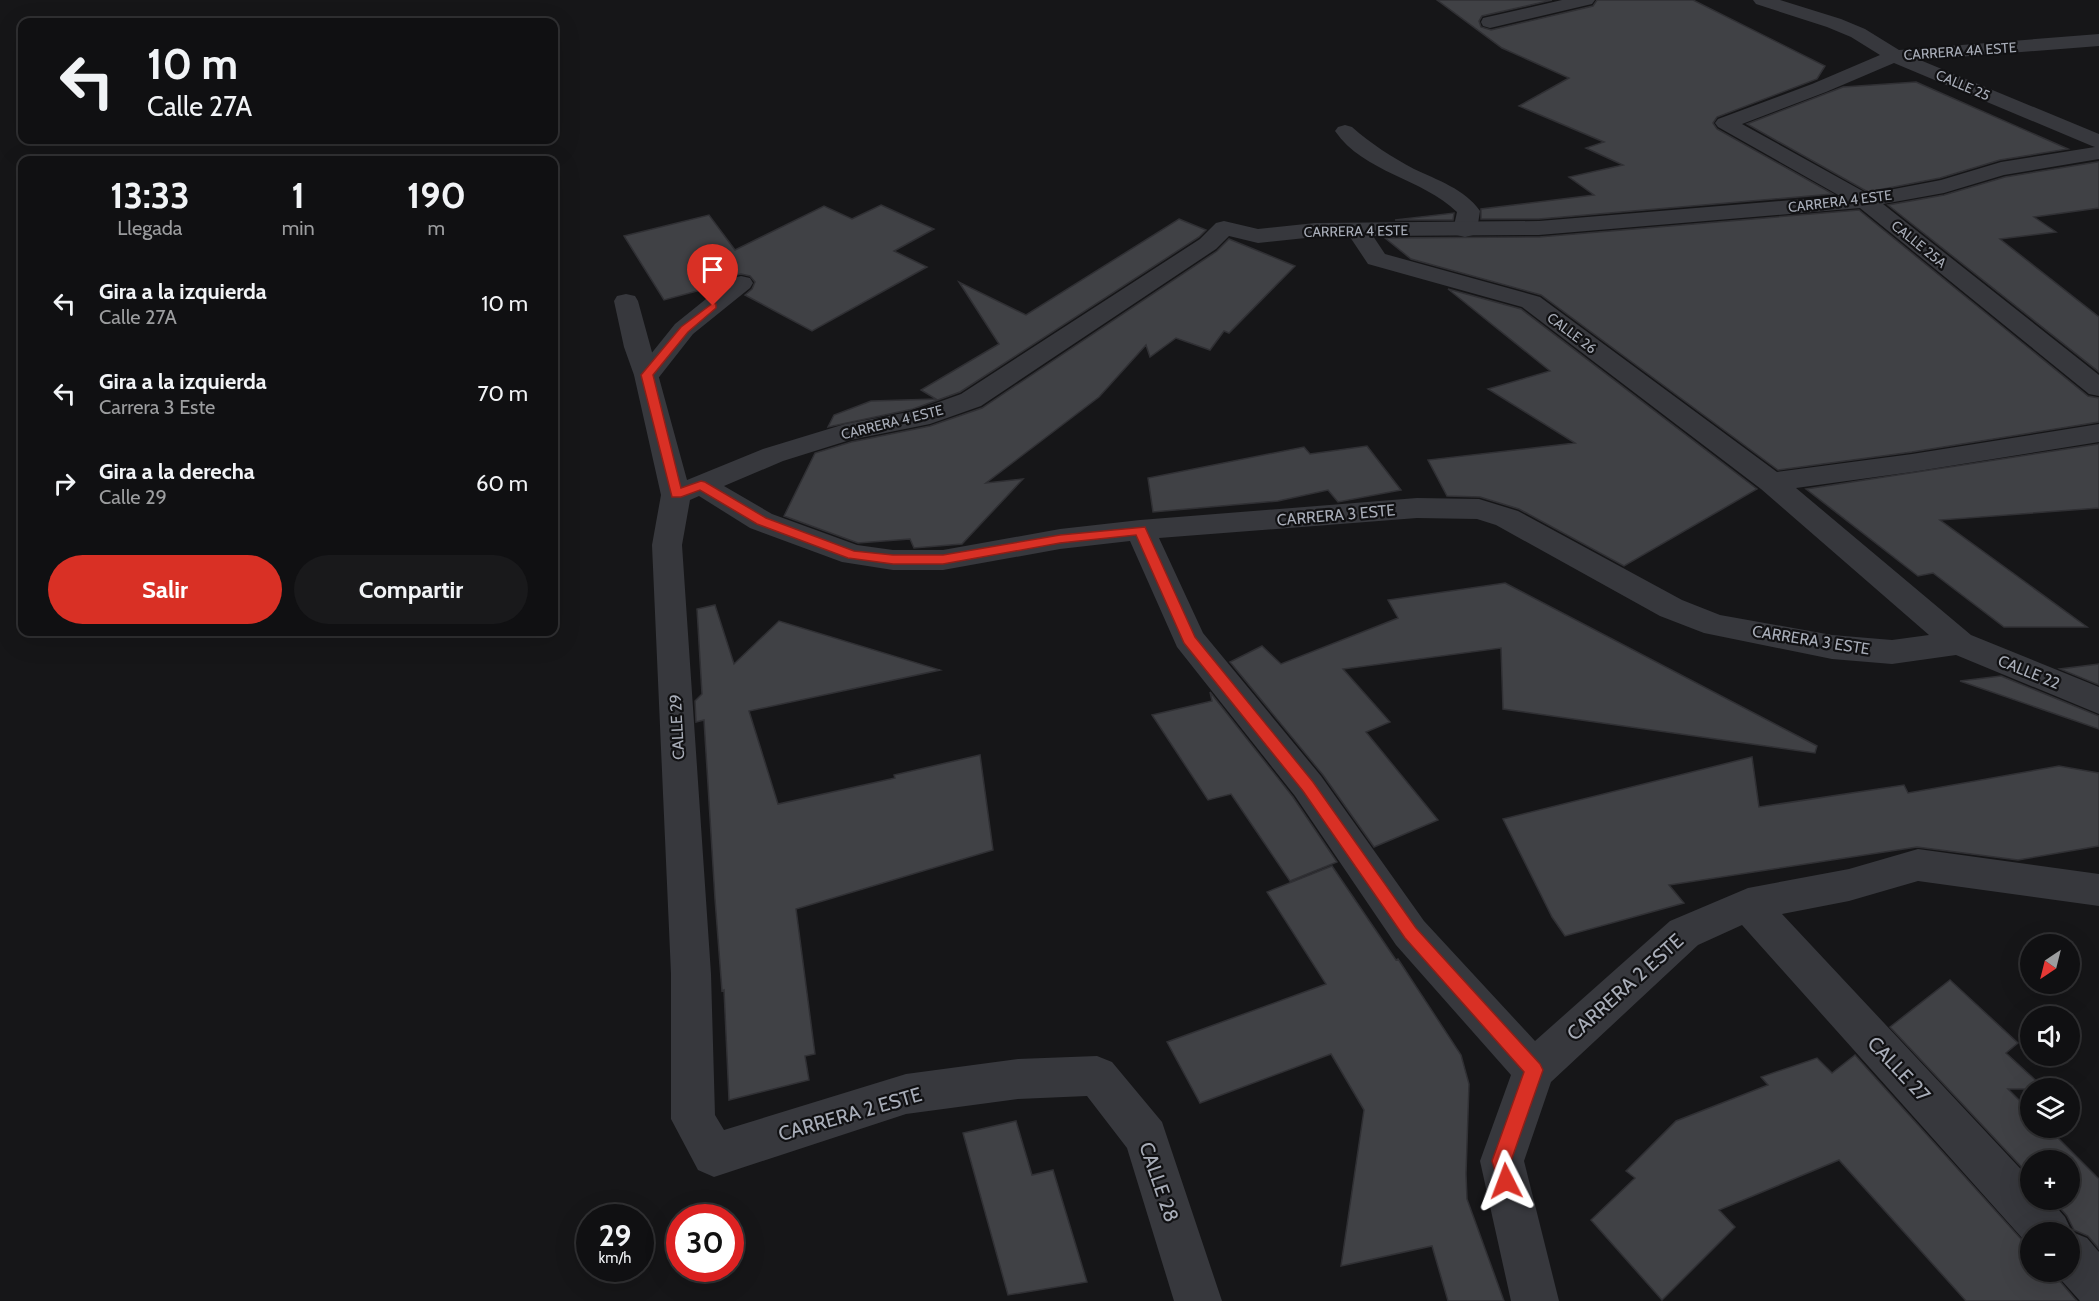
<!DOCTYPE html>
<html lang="es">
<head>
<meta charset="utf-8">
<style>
	:root { --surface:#101012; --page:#19191b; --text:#f1f3f6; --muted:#9c9d9f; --line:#303032; --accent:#d93025 }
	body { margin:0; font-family:Cabin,sans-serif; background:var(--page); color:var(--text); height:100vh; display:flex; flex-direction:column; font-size:22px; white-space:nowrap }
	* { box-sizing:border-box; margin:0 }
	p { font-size:20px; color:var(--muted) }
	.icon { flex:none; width:33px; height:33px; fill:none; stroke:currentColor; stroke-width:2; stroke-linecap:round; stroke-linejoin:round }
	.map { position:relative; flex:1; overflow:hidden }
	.details { position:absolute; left:18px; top:156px; width:540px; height:480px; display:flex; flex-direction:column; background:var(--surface); border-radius:12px; box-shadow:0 6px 24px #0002,0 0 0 2px var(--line) }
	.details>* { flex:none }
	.guide { position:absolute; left:18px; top:18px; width:540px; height:126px; border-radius:12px; box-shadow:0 6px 24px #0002,0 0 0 2px var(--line); background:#101012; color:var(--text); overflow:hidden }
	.needle { width:39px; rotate:215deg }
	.controls { position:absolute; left:2020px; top:934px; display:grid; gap:12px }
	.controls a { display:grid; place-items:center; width:60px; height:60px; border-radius:50%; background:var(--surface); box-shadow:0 6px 24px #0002,0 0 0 2px var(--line); font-size:30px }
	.speed { position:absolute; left:576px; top:1204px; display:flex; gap:12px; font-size:30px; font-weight:700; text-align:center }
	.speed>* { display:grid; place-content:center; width:78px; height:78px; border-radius:50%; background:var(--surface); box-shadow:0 6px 24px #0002,0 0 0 2px var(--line); line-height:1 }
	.speed small { font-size:15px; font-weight:400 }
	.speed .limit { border:9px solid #d22; background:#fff; color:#111 }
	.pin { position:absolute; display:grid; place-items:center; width:51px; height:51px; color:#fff; margin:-62px -26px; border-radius:50% 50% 50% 0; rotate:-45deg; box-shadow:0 0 6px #0007 }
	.pin .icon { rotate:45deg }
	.me { position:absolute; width:66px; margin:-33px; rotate:357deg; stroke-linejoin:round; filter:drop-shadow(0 0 4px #0008) }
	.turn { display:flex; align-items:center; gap:21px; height:126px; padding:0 30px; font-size:27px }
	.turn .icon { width:78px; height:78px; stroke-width:2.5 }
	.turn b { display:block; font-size:42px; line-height:51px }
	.eta { display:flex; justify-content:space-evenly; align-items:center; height:102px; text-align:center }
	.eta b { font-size:36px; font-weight:700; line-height:42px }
	.button { display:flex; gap:12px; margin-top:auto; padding:12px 30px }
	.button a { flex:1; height:69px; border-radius:36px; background:var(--accent); color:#fff; font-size:24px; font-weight:700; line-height:69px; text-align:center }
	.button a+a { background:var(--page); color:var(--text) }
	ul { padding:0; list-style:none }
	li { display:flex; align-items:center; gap:18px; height:90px; padding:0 30px }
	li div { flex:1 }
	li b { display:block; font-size:22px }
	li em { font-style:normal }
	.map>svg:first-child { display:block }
</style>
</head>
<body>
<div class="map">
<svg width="2099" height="1301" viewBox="0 0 2099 1301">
	<rect width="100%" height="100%" fill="#161618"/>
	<path fill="#404145" stroke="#303034" stroke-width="1.5" d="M1437,0H1552L1482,16L1479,21L1481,27L1491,30L1593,6L1597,0H1693L1825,66L1817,79L1717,117L1713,123L1717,129L1833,194L1539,219H1481V209L1594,195L1569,177L1623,165L1586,148L1604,142L1519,106L1569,78L1502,48Z
		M1916,82L2068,149L2000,160L1940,178L1868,192L1747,124L1843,87Z
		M2097,162H2099V208L2034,217L2056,232L2000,239L2099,317V372L1888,205L1944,195L2005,177Z
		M881,205L934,229L894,251L927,267L812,331L745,295L752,289L755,282L750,276L741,274L731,276L719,285L664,300L624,236L709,215L735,250L824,206L852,219Z
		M1859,210L2088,396L2099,398V422L1912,452L1778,470L1541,295L1411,259L1385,238L1539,237Z
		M1454,213L1453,220H1395Z
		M1179,219L1206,230L1199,237L960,392L913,409L828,427L834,415L871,401L936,399L921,390L999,344L959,282L1026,315Z
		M1229,239L1295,266L1229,333L1224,331L1210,350L1176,338L1150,357L1146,345L1099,397L986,483L1023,479L962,544L914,548L910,539L858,543L784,516L815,453L851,442L930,426L982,408L1217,251Z
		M1448,289L1521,309L1757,489L1624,566L1519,509L1480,497L1447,496L1428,460L1575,443L1488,389L1550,371Z
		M2099,444V508L1940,520L2087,627H2004L1933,573L1918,576L1806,489Z
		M1367,446L1401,490L1338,502L1328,490L1278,501L1153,512L1148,478L1304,447L1310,454Z
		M1505,583L1817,746L1815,753L1503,709L1501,648L1343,669L1390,722L1366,732L1438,820L1374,847L1323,775L1230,662L1262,646L1281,664L1398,618L1388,600Z
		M715,605L734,664L779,621L940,670L749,711L778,804L895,778L894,775L980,755L993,850L796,909L815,1054L805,1056L809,1080L729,1100L724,990L722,991L715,899L704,720L696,722L695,701L702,694L697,609Z
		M2099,664V685L2060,669Z
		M2001,676L2099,716V729L1960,681Z
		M1210,692L1293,797L1337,862L1290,881L1231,794L1208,800L1152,715L1212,701Z
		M1752,757L1759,807L1904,785L1908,793L2059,766L2099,773V846L2018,860L1917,847L1669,885L1684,903L1565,936L1552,917L1503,819Z
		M1332,866L1396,960L1398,959L1461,1055L1469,1084L1466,1174L1467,1199L1504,1301H1448L1432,1246L1341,1266L1364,1110L1331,1054L1200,1103L1167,1042L1326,984L1267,892Z
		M1950,980L2018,1043L2006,1053L2045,1089H2008L2031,1112V1128H2048L2099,1179V1249L2088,1236L2074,1230L2067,1216L2053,1200H2070V1161H2031V1177L1890,1027Z
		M1855,1055L2031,1250V1272H2052L2077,1301H1966L1839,1160L1719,1210L1735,1227L1662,1300L1591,1220L1635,1178L1626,1171L1676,1121L1768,1085L1761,1077L1817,1058L1832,1073Z
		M1016,1121L1032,1175L1053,1170L1087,1282L1008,1295L963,1133Z"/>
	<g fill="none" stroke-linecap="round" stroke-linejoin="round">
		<path fill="#37383d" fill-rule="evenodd" d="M1345,125L1352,127C1371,144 1392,157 1414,169C1437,180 1465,189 1480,211L1477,230L1473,235L1465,237L1457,235L1453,230L1457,212C1422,178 1364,173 1335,131L1338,127Z
			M741,276L750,278L753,283L750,288L693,334L656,381L647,383L638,381L634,375L675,324L732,278Z"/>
		<path fill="#37383d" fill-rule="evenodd" d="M1562,0H1595L1592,4L1490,28L1483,26L1481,22L1483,18Z
			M1753,0H1780L1841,19L1865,29L1899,50L2099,34V46L1920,60L2099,134V159L2004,175L1944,193L1883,204L2099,375V396L2089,394L1860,208L1539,235L1373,236L1385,254L1540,297L1777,472L1912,454L2099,424V442L1912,472L1796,488L1971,635L2099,687V714L1956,655L1892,664L1832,659L1704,633L1660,616L1496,525L1477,519L1417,518L1159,538L1203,633L1321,776L1424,921L1535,1041L1670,921L1748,888L1849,869L1918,849L2099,874V906L1918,881L1849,901L1782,914L2031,1180V1200H2050L2065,1217L2072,1232L2087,1238L2099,1252V1301H2080L2054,1272H2070V1233H2031V1248L1742,925L1698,945L1551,1082L1524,1161L1559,1301H1511L1480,1161L1511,1075L1396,945L1295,796L1177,647L1130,541L1060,549L943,570H893L842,562L750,528L699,496L690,500L682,545L711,974L715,1115L724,1130L906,1074L1018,1059L1097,1056L1112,1062L1162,1122L1222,1301H1174L1127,1148L1087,1096L1018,1099L906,1114L714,1177L698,1170L671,1119V974L652,545L661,495L634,375L624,347L614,301L617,296L626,294L635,296L638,301L687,480L763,449L845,424L914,411L961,394L1200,239L1216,223L1224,221L1258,229L1315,223L1539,221L1840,196L1718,127L1715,123L1718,119L1812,84L1880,55L1851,37L1827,27L1756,4ZM1894,63L2092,146L2095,147L2001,162L1941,180L1868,194L1742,124L1826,92ZM1229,236L1258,243L1315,237H1350L1368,264L1522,307L1761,489L1929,635L1892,640L1832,635L1720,615L1682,600L1518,511L1479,499L1417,498L1140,520L1060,529L943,550H893L857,545L772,514L724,486L783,461L850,440L930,424L981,406L1216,249Z"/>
	</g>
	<path fill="#d93025" stroke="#8d1f18" stroke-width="1.5" d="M713,303L716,304V308L688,332L653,375L681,488L701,481L705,482L766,518L854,551L893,555H943L1060,535L1145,527L1195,637L1313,782L1416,928L1540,1064L1543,1070L1511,1161L1516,1181L1513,1187L1506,1190L1500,1187L1492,1161L1524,1072L1405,938L1303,791L1184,643L1136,535L1060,543L943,564H893L848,558L757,524L700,490L681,497H672L641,375L681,327Z"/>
	<g text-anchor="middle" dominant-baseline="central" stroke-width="4.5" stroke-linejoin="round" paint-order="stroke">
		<g font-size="14" fill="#a8adb8" stroke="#111113">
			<text transform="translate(1960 51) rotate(-4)">CARRERA 4A ESTE</text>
			<text transform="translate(1963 85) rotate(23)">CALLE 25</text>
			<text transform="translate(1840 201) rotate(-7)">CARRERA 4 ESTE</text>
			<text transform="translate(1356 231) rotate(-1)">CARRERA 4 ESTE</text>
			<text transform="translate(1919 244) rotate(39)">CALLE 25A</text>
			<text transform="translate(1572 333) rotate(37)">CALLE 26</text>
			<text transform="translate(892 422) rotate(-14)">CARRERA 4 ESTE</text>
		</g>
		<g font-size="16" fill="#a8adb8" stroke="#111113">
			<text transform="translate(1336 515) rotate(-5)">CARRERA 3 ESTE</text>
			<text transform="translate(1811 640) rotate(9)">CARRERA 3 ESTE</text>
			<text transform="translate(2029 672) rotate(22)">CALLE 22</text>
			<text transform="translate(677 727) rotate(-93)">CALLE 29</text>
		</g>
		<g font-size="20" fill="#a8adb8" stroke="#111113">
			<text transform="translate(1625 987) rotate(-42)">CARRERA 2 ESTE</text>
			<text transform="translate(1899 1069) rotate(47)">CALLE 27</text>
			<text transform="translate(850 1114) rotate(-16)">CARRERA 2 ESTE</text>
			<text transform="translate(1159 1182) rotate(71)">CALLE 28</text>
		</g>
	</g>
</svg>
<div class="controls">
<a><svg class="needle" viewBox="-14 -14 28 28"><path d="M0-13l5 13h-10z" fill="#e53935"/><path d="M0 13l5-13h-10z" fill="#9c9d9f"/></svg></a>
<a><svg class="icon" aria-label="sound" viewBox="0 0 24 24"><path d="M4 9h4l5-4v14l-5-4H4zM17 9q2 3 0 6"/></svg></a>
<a><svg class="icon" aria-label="layers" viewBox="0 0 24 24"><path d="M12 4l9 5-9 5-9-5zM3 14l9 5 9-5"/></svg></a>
<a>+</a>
<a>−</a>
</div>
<div class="speed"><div>29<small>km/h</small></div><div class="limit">30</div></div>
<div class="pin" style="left:713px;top:306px;background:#d93025"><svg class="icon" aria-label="arrive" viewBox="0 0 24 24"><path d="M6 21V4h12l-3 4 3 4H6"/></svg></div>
<svg class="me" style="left:1506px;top:1181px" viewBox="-20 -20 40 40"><path d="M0-17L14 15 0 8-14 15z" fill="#d93025" stroke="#fff" stroke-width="4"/></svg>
<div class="guide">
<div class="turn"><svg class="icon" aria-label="left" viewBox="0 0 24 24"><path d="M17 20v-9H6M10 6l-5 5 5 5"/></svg><div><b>10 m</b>Calle 27A</div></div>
</div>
<section class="details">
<div class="eta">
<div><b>13:33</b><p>Llegada</p></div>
<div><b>1</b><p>min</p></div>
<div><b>190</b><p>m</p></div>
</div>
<ul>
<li><svg class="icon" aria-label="left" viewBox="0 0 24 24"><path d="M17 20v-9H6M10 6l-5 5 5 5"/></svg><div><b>Gira a la izquierda</b><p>Calle 27A</p></div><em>10 m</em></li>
<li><svg class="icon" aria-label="left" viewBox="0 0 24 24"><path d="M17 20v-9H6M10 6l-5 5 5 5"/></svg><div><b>Gira a la izquierda</b><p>Carrera 3 Este</p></div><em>70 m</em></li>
<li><svg class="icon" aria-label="right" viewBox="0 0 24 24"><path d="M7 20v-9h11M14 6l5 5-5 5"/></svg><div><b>Gira a la derecha</b><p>Calle 29</p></div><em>60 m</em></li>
</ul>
<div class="button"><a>Salir</a><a>Compartir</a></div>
</section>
</div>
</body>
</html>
